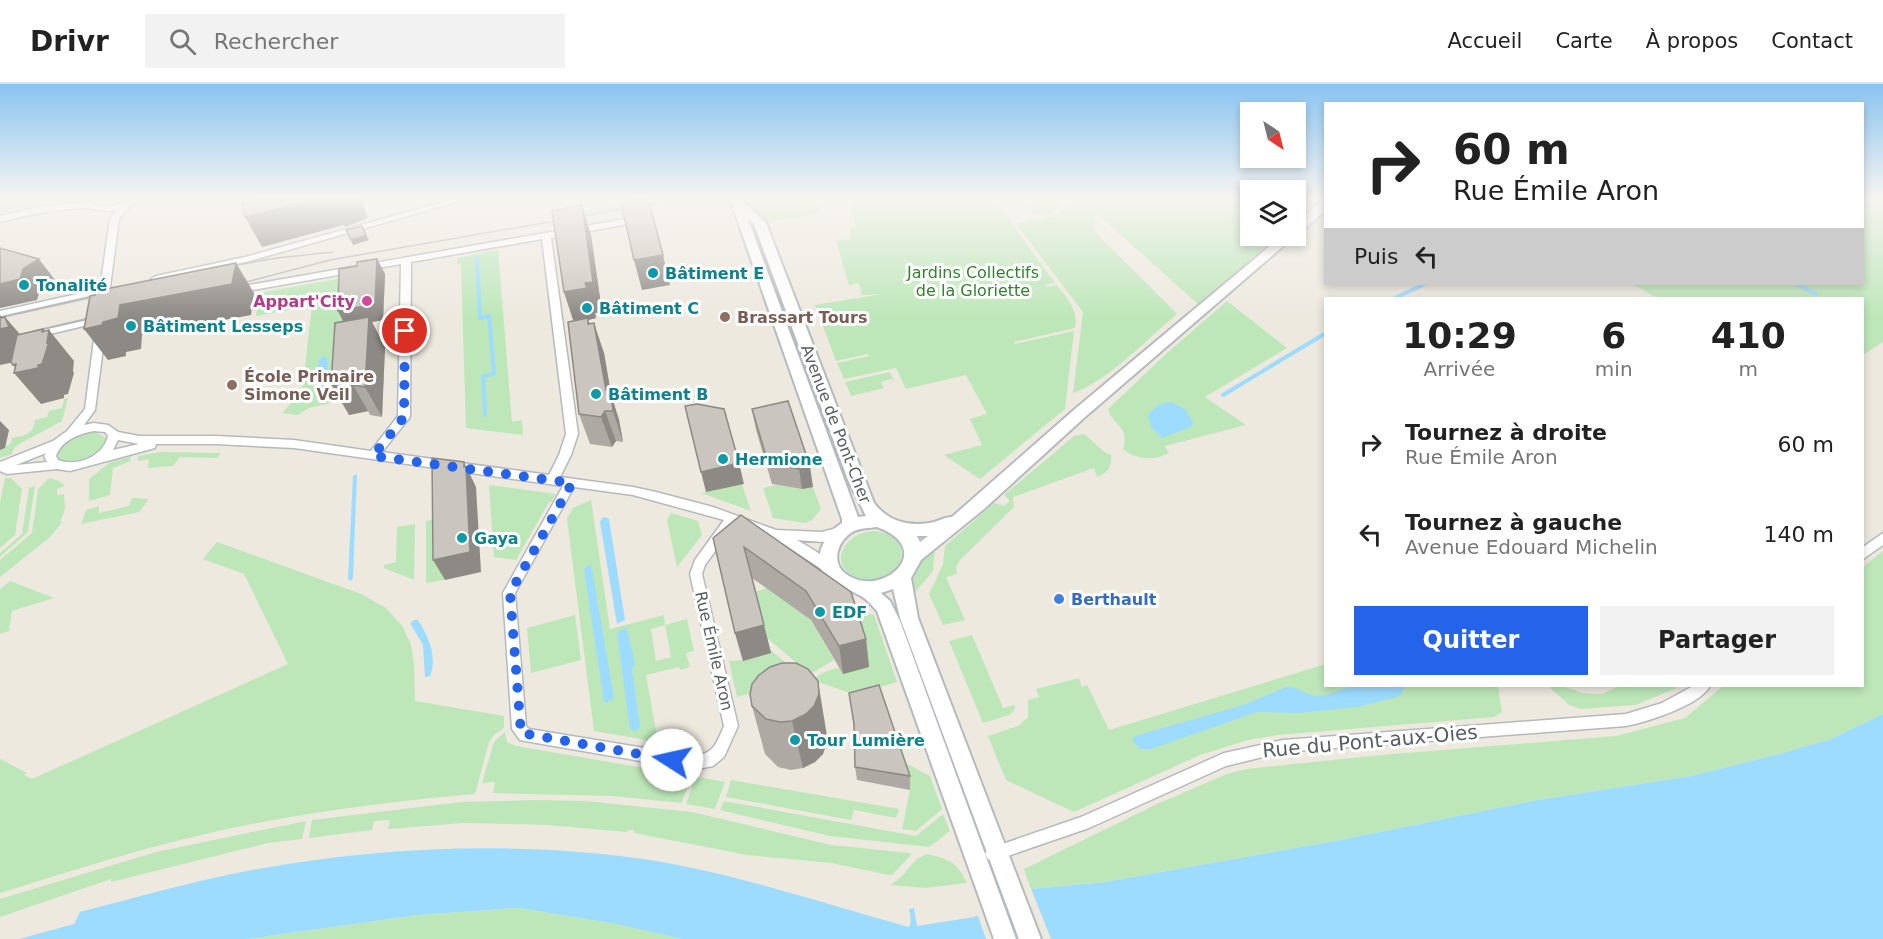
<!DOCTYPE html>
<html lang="fr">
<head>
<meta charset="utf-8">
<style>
	:root { --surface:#fff; --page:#f2f2f2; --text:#222; --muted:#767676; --line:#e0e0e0; --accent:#2563eb }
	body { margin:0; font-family:"DejaVu Sans",sans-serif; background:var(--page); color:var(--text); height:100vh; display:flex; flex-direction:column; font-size:22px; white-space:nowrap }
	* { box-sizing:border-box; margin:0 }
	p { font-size:20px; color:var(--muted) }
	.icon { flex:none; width:33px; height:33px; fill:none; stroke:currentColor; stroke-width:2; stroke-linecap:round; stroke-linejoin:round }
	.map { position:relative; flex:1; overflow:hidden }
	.side { position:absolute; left:1324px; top:213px; width:540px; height:390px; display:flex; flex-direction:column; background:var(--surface); border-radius:0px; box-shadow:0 3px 9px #0003 }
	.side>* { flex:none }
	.banner { position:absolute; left:1324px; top:18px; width:540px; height:183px; border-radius:0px; box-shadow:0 3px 9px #0003; background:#fff; color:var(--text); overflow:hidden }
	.needle { width:39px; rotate:145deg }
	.tools { position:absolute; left:1240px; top:18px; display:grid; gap:12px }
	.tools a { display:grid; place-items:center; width:66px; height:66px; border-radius:0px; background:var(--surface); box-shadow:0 3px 9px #0003; font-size:30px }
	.pin { position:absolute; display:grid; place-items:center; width:51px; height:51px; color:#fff; margin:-26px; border:3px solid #fff; border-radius:50%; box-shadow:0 2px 6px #0007 }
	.me { position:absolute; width:66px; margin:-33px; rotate:280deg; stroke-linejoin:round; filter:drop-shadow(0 0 4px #0008) }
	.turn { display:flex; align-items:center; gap:21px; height:126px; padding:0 30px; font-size:27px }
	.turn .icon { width:78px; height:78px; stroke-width:2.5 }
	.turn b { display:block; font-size:42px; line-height:51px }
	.then { display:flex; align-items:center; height:57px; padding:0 30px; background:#0003; gap:12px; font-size:22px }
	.eta { display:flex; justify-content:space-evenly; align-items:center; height:102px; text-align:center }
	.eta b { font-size:36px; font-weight:800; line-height:42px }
	.button { display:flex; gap:12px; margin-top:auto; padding:12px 30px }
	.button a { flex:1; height:69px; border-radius:0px; background:var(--accent); color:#fff; font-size:24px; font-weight:800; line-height:69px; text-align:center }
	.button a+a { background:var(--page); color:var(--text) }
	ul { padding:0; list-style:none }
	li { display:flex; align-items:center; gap:18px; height:90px; padding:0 30px }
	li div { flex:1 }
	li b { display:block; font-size:22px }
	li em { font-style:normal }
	header { display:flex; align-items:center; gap:36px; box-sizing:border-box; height:84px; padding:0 30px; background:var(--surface); border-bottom:2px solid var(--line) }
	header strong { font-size:28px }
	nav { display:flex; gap:33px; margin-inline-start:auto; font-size:21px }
	.search { width:420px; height:54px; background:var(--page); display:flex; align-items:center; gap:15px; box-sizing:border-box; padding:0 21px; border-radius:0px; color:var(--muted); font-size:22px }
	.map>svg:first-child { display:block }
</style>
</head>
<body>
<header>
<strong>Drivr</strong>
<div class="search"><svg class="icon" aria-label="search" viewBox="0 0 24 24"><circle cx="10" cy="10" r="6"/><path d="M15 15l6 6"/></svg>Rechercher</div>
<nav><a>Accueil</a><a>Carte</a><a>À propos</a><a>Contact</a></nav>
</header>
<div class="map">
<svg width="1883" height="855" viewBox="0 0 1883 855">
	<rect width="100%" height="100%" fill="#ede9df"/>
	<path fill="#bde7b9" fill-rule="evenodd" d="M0,115H66L0,129Z
		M655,115H690L580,134L579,128Z
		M751,115H994L1055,199L1045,201L1046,203L1056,201C1068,214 1078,226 1075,244L1014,258L1015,260L1074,247L1065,325L980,395L944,371L982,361L970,335L987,330L966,291L906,305L896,284L844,295L837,279L869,272L868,270L836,277L815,221L883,210L862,211L859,199L849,201L836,157L851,155L849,144L856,142L850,119L819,123V129L764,140L745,116Z
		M1022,115H1067C1059,126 1048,136 1033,130Z
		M1072,115H1251V152H1278L1199,221L1096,129L1094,147L1177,230C1148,254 1108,297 1073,309L1083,228L1017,141L1030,135L1038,136L1059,130Z
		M1863,115H1873L1883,119V258L1863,271V214H1657L1632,200H1863Z
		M498,166L512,338L522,336L523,351L466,344L461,180H457V174Z
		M348,193L350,315L309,324L298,331L282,329L292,318L301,316L312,222L256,232L259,209Z
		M1227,217L1287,264L1205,313L1246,341L1165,362L1169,369C1154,377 1137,376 1123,365C1130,342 1113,342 1108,325L1167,269Z
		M890,288L894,298L891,295L881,298L884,304L851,312L845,298Z
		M68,314L62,337L21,359L14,364L12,370L0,374V366L11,359L12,354C24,351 33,352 35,336L47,333L49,327L62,324L64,315Z
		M96,348L106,354V358C97,374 76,384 58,375L57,367C65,354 81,348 96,348Z
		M1084,350C1094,357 1100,367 1111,371C1112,383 1108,389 1097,393L1094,384L1013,413L1014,423L960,476L956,483L957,490L946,493L965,536L943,541L929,510L943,480L945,462L994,419L1004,422L1010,417L1004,411L1074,352Z
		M161,368L221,369L217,374L180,373L173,382L148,384L149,375L138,377V372Z
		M131,372L130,377L113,384L110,411L89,417V395L109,379Z
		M5,394H11L22,405L15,451L0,464V419Z
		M49,394L59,397L65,402L57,405V411L64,410L65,425L60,438L63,437L50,453L0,493V476L32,449L38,405Z
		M742,400L751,427L701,409Z
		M489,401L556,410L551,418H549L516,476L494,473Z
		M777,401L802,405L813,403L821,425L812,436L805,439L773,434L763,404Z
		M35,402L28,448L0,473V469L22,450L29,404Z
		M132,414L149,415L139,428L81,440L86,426L99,422V429L129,422Z
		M591,416L610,545L664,531L665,541L687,535L694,567L686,569L690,583L680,586L679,583L646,591L658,658L594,647L567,435L573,424ZM665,541L671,573L656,577L651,545Z
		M671,429L698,437L702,451L677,483L667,436Z
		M444,433L445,496L426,499V437Z
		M415,440L414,496L384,484V481L396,478L397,443Z
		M875,447C918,452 904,500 866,495C826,491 838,448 875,447Z
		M217,458L361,510L386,524L403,543L411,561L414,580L415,617L504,632V644L494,651L489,658L475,710C383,718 291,730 201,751C133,767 67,788 0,809V675L27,689L24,691L32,695L288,580L244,490L203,475Z
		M935,464L933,487L912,512C910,494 921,474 935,464Z
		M1883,467V630L1831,655L1779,670L1691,692L1532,717L1340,756L1105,798L1031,805L1024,785L1157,720L1227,690L1246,685L1381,671L1616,652L1685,634L1723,602H1863V483Z
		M10,497L54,514L12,527L9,547L0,550V505Z
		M767,504L811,536L834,576L810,590L767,554L755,508Z
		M832,517L874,531L897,598L855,611L816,597L815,594C831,581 849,583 869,583Z
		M575,531L581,576L531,589L527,544Z
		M972,551L1003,624L1015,621L1014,627L1009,631L983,639L949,557Z
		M770,565L803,594L737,613L729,577L744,576L770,569Z
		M1326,580V602H1498L1502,628L1494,633L1278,651L1248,656L1200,671L1074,728L1006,696L988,652L1020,641L1028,633V616L1039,613L1036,605L1079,594L1082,603L1087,601L1109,646Z
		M1548,602H1562L1583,609L1602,610L1619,602H1673L1677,604L1636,621L1581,625L1569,621Z
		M505,648L507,658L516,662L691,692L682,719L612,712L493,709L495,698L482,699L494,658Z
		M901,677L930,692L942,725L916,747L902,745L910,706Z
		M698,693L725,698L715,725L686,720L695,695Z
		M731,696L899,725L896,734L854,726L851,736L726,713Z
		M535,716L586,717L692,728L831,761L910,769L911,771L893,790L889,791L831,779L747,771L634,749V746H628L627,748L548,741L464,739L388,745L390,736L374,737L372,746L309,754L312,736L461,718Z
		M724,717L916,752L943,730L950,747L929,763L830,752L720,726Z
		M306,737L302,755L268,759L111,798V795L0,833V815L156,768Z
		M927,770C948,774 958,779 967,799L926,804L890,801C905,794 912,774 927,770Z
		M519,824L616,840L682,855H247L418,831Z"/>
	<path fill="#9ddcff" d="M325,272L327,274C329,287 329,301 322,312L316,314L319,275Z
		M1171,318L1185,325L1193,339L1191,343L1162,354L1151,343L1148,331L1158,321Z
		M357,390L353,494L351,497L348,495L353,392Z
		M606,433L609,435L625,536L617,540L600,438L602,434Z
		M591,480L614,614L606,619L604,618L584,485Z
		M414,536H418C428,552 438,573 430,592L425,593L423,561L410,539Z
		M627,544L635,581L632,585L640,642L638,646L633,647L630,645L617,550L620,546Z
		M1352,602H1402L1404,605L1398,613L1357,623L1299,629L1257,628L1151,665H1141L1132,657L1135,652L1243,621L1286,603L1295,604L1313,612L1327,611Z
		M1883,630V855H682L616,840L519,824L418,831L247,855H19L74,840L80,828C137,813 194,797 252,786C378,763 510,757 636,774C725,786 822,819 909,843L911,837L909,825L914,824L917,842L974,833L1031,805L1105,798L1340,756L1532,717L1691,692L1779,670L1831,655Z"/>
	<path fill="#ede9df" d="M1030,802L1051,855H986L977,829Z"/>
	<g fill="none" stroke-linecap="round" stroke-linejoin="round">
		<path stroke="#9ddcff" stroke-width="4" d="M477,174L480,234L489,232L494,290L483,292L485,331
			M1796,200L1816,210
			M1395,214L1425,200
			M1223,311L1326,249"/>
		<defs>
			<path id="street" d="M131,115H141L130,122L119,135L110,203L115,206L113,208L0,233V227L100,205L110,135L117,126C105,129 96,124 85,124C56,125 28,131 0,138V132L44,122L89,118L101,122H113Z
				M455,115H467L250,177L156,198L151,195L156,192L245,173Z
				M636,133L641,136L639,138L551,154L578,350L571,371L560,393L633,403L656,408L713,423L776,446L822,448L840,443L844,445L846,448L844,451L822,458L797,456C810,464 827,472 835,485L833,489L829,490L785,461L735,440L705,481L702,490L738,642L724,673L713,682L693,686L525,657L520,656L512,645L503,509L563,402L294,364L216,360H156L155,364L70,387L57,385L7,390L0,387V378L53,357L67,347L85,325L95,248L100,245L105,248L95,326L84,341L94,339L108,341L118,348L139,352H216L294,356L371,367L398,332L401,180L235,209L232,208V204ZM542,155L566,350L559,371L549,391L382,368L410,333L411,178ZM94,347L105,348L108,352C103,373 77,383 58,376L56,372C62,356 78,350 94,347ZM118,356L139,360L113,366ZM46,369L44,372L47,378L16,381ZM574,403L633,411L724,436L695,476L690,490L724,642C716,660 714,670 693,672L529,645L526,642L515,509Z
				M101,232L105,233V237L33,254L28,251L33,248Z
				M1883,449V461L1863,475V463Z
				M1693,602H1710C1700,621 1647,638 1626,642L1283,668L1226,682L1089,744L993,777L988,775L985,770L988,765L1081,733L1224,669L1283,656L1626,630L1662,619Z"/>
			<path id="secondary" d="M730,115H741L766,139L874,419C887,436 907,443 929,439C937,438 944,433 952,433L1075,325L1282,152H1295L1085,333L984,425L921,476L911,494L918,534L1041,855H1019L900,534L893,505L881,509L890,517L900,537L1016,855H994L877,527C872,522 866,514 859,511C841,501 812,496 821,465C825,454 832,445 842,439V435ZM748,135L754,140L848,396L866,432L858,433ZM877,443C937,465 884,513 849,492C829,481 837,456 854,447C861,444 870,444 877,443ZM917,452H928L920,458Z
				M1326,115V126L1300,149L1296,150V139L1322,116Z"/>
		</defs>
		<use href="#street" stroke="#b5b9bd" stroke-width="3"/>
		<use href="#secondary" stroke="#b5bac0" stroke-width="4"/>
		<use href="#street" fill="#fff" fill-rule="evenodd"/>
		<use href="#secondary" fill="#fff" fill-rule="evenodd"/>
		<path stroke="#b3b4b5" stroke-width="1.5" d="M220,184L277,174L333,168
			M231,202L330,176L682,115
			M0,233L106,209
			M0,255L102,232"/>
	</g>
	<path fill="#aea9a3" d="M591,151L602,228L595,229L596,234L588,236L604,269L611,310L619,336L623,358L616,357L612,363L590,360L579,330L574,237L564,208Z
		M377,175L385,190L383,236L372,238L385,263L382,333L370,331L368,327L349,331L344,238L338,227L357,182Z
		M752,325L813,403L802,405L772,400L756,346Z
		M741,431L866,555L869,583L843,590L811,536L752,494L771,569L743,577L735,549Z
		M849,609L910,692V706L857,696L855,683L854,644Z
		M752,622L826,646L827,658L823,670L815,678L803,684L791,686L778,683L765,670Z"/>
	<path fill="#8d8a85" d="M316,115H361L368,134L345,143L344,141L262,163L245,133Z
		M582,121L591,151L602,228L595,229L596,234L588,236L597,265L574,239L564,208L585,199Z
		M366,151L369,156L353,161L351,156Z
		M663,171L670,201L642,206L634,176Z
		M39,175L55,196L40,206L37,216L0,224V200Z
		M377,175L385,190L383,236L372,238L385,263L382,333L365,303L346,243L338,227Z
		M236,179L254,209L251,231L142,251L141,265L126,268V272L108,276L84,245L103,238L120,221Z
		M0,231L9,241L5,233L31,263L35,274L0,281Z
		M594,239L604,269L611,310L619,336L623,358L606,306Z
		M43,245L48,251L49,246L74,277L73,287L74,289L68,310L64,311V314L41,320L14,289L19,288L13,281L42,248Z
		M353,296V301L368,327L349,331L331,300Z
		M605,327L616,357L612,363L601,333Z
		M0,337L9,346L5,364L0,366Z
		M464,378L476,403L481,488L445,496L433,476L464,383Z
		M739,379L744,400L706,408L701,388Z
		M810,382L813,403L802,405L799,385Z
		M764,541L771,569L743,577L735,549Z
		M866,555L869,583L843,590L839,562Z
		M818,597L826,646L827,658L823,670L815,678L803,684L792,637Z"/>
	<path fill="#cac5be" stroke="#8d8a85" stroke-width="1.5" d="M264,115H316L245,133L242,120Z
		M635,115H646L647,118H649L663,171L634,176L621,119Z
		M582,121L593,198L585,199L587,204L564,208L552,127Z
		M362,142L366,151L351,156L346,146Z
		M0,164L39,175L23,185L20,195L0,200Z
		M377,175L375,220L338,227L339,185L357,182V178Z
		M236,179L232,200L120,221L118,234L103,238L102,241L84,245L90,212L95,211L96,207Z
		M5,233L9,243L0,245V234Z
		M369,233L365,303L353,301V296L331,300L335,239Z
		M588,234V240L594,239L606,306L610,305L613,327H605L601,333L579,330L568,238Z
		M43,245L42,248L49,246L47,259L49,258L42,280L38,281V284L14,289L16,280L13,281L11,278L17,251Z
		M788,317L810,382L799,385L768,379L752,325Z
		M697,320L724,325L739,379L701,388L685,322Z
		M432,374L464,378V383H466L470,468L433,476Z
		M741,431L851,508L866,555L839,562L806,507L744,463L764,541L735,549L713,454Z
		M782,579H796L808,585L818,597L819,610L814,622L806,630L792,637L780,638L766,635L752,622L750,610L752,600L759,591L770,583Z
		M879,601L910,692L855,683L854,640L849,609Z"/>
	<linearGradient id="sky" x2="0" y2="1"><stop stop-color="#8ac4f1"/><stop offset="0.49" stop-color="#f7f5f1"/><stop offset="1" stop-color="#f7f5f1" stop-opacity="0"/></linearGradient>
	<rect width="1883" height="234" fill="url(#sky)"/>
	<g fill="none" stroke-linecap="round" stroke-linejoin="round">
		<path stroke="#2563eb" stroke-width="10" stroke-dasharray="0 18" d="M405,247L404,333L373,372L572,399L510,509L521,649L672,676"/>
	</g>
	<g fill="#0f9aa8" stroke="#fff" stroke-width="2">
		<circle cx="653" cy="189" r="6"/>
		<circle cx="24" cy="201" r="6"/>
		<circle cx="587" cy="224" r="6"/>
		<circle cx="131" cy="242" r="6"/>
		<circle cx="596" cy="310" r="6"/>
		<circle cx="723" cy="375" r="6"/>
		<circle cx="462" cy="454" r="6"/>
		<circle cx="820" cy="528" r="6"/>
		<circle cx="795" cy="656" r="6"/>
	</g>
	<circle fill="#d1479c" stroke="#fff" stroke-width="2" cx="367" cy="217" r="6"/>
	<g fill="#8d6e63" stroke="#fff" stroke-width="2">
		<circle cx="725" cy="233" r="6"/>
		<circle cx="232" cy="301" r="6"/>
	</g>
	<circle fill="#3f7fe0" stroke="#fff" stroke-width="2" cx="1059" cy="515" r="6"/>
	<g text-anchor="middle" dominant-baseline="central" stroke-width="6" stroke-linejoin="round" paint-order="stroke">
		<g font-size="16" fill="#31832e" stroke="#fff">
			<text x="973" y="188">Jardins Collectifs<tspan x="973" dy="18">de la Gloriette</tspan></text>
		</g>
		<g font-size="16" font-weight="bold" fill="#0d838f" stroke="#fff" text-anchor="start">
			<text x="665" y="189">Bâtiment E</text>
			<text x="36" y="201">Tonalité</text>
			<text x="599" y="224">Bâtiment C</text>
			<text x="143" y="242">Bâtiment Lesseps</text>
			<text x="608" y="310">Bâtiment B</text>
			<text x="735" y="375">Hermione</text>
			<text x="474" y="454">Gaya</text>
			<text x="832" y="528">EDF</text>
			<text x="807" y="656">Tour Lumière</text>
		</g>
		<g font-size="16" font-weight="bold" fill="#b23c85" stroke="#fff" text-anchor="end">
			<text x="355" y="217">Appart'City</text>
		</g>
		<g font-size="16" font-weight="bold" fill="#785e54" stroke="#fff" text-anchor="start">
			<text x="737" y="233">Brassart Tours</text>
			<text x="244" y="292">École Primaire<tspan x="244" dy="18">Simone Veil</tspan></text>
		</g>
		<g font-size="16" fill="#585d62" stroke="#fff">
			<text transform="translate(836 340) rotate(69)">Avenue de Pont-Cher</text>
			<text transform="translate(714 567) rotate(77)">Rue Émile Aron</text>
		</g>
		<g font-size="16" font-weight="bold" fill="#366cbe" stroke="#fff" text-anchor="start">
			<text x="1071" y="515">Berthault</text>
		</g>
		<g font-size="20" fill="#585d62" stroke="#fff">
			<text transform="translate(1370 657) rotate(-5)">Rue du Pont-aux-Oies</text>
		</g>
	</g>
</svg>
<div class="tools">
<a><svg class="needle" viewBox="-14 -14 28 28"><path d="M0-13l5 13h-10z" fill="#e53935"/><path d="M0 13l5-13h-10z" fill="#767676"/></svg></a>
<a><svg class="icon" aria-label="layers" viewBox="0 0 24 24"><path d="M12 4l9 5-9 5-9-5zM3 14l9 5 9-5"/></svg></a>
</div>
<div class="pin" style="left:405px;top:247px;background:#d93025"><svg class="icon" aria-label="arrive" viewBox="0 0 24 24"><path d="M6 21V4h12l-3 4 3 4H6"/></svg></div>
<svg class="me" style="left:672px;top:676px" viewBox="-20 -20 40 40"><circle r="19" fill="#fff"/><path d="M0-13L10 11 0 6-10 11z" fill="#2563eb"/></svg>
<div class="banner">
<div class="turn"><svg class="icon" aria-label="right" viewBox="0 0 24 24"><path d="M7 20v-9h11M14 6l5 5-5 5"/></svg><div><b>60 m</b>Rue Émile Aron</div></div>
<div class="then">Puis<svg class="icon" aria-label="left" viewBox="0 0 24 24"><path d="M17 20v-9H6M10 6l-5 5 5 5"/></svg></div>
</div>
<section class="side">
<div class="eta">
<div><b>10:29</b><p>Arrivée</p></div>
<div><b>6</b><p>min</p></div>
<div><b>410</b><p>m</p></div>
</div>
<ul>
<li><svg class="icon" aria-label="right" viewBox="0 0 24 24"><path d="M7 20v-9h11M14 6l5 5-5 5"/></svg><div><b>Tournez à droite</b><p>Rue Émile Aron</p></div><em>60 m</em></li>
<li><svg class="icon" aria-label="left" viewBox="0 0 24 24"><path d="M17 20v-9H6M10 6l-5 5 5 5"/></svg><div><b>Tournez à gauche</b><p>Avenue Edouard Michelin</p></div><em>140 m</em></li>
</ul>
<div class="button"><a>Quitter</a><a>Partager</a></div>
</section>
</div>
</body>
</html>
